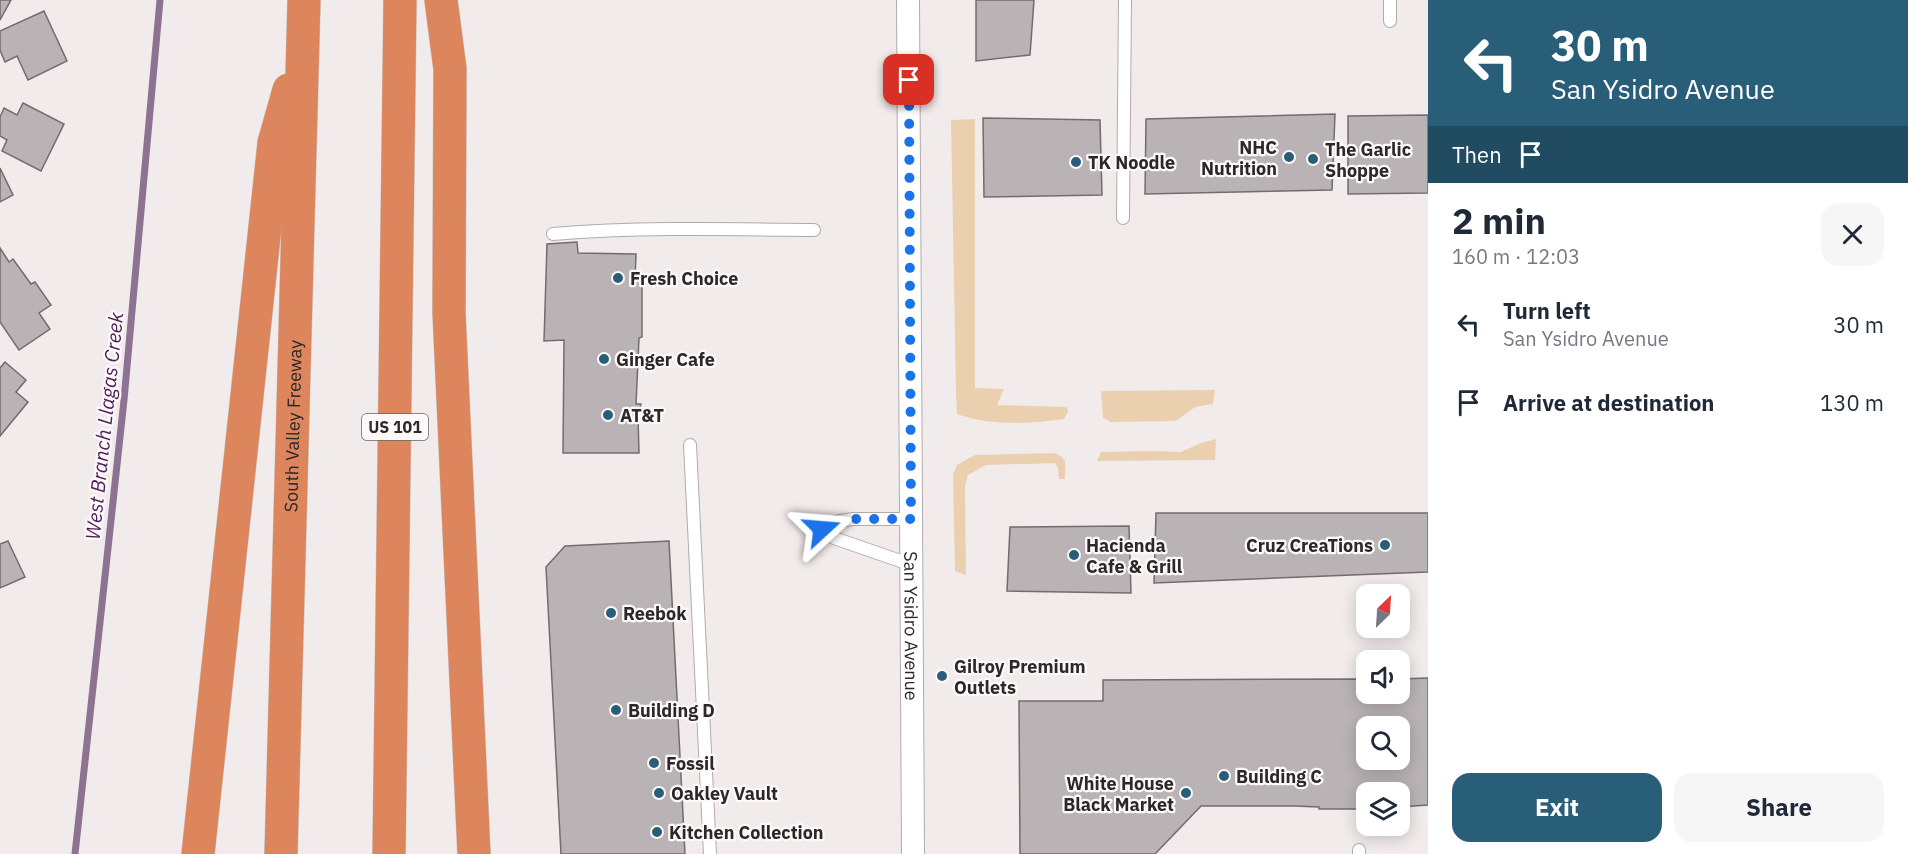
<!DOCTYPE html>
<html lang="en">
<head>
<meta charset="utf-8">
<style>
	:root { --surface:#fff; --page:#f6f6f7; --text:#1f2937; --muted:#747a83; --accent:#295e79 }
	body { margin:0; font-family:"IBM Plex Sans",sans-serif; background:var(--page); color:var(--text); height:100vh; display:flex; flex-direction:column; font-size:22px; white-space:nowrap }
	* { box-sizing:border-box; margin:0 }
	p { font-size:20px; color:var(--muted) }
	.icon { flex:none; width:33px; height:33px; fill:none; stroke:currentColor; stroke-width:2; stroke-linecap:round; stroke-linejoin:round }
	.map { position:relative; flex:1; overflow:hidden }
	.sheet { display:flex; flex-direction:column; background:var(--surface); width:480px }
	.sheet>* { flex:none }
	.guide { background:#295e79; color:#fff; overflow:hidden }
	.needle { width:39px; rotate:25deg }
	.controls { position:absolute; left:1356px; top:584px; display:grid; gap:12px }
	.controls a { display:grid; place-items:center; width:54px; height:54px; border-radius:12px; background:var(--surface); box-shadow:0 3px 15px #0003; font-size:30px }
	.pin { position:absolute; display:grid; place-items:center; width:51px; height:51px; color:#fff; margin:-26px; border-radius:12px; box-shadow:0 3px 9px #0006 }
	.me { position:absolute; width:66px; margin:-33px; rotate:71deg; stroke-linejoin:round; filter:drop-shadow(0 0 4px #0008) }
	.turn { display:flex; align-items:center; gap:21px; height:126px; padding:0 24px; font-size:27px }
	.turn .icon { width:78px; height:78px; stroke-width:2.5 }
	.turn b { display:block; font-size:42px; line-height:51px }
	.then { display:flex; align-items:center; height:57px; padding:0 24px; background:#0003; gap:12px; font-size:22px }
	.round { display:grid; place-items:center; flex:none; width:63px; height:63px; border-radius:18px; background:var(--page) }
	.overview { display:flex; align-items:center; justify-content:space-between; height:102px; padding:0 24px }
	h1 { font-size:36px; font-weight:700; line-height:45px }
	.primary-button { display:flex; gap:12px; margin-top:auto; padding:12px 24px }
	.primary-button a { flex:1; height:69px; border-radius:18px; background:var(--accent); color:#fff; font-size:24px; font-weight:700; line-height:69px; text-align:center }
	.primary-button a+a { background:var(--page); color:var(--text) }
	ul { padding:0; list-style:none }
	li { display:flex; align-items:center; gap:18px; height:78px; padding:0 24px }
	li div { flex:1 }
	li b { display:block; font-size:22px }
	li em { font-style:normal }
	main { display:flex; flex:1; min-height:0 }
	.map>svg:first-child { display:block }
</style>
</head>
<body>
<main>
<div class="map">
<svg width="1428" height="854" viewBox="0 0 1428 854">
	<rect width="100%" height="100%" fill="#f2ebeb"/>
	<path fill="#ead0af" d="M975,119V388L1004,389L997,405L1067,407L1068,412L1064,419C1029,424 991,426 957,414L956,393L951,120Z
		M1215,390L1213,404L1195,407L1176,421L1111,422L1103,418L1101,391Z
		M1216,439L1215,460L1097,461L1101,452L1152,451L1181,452L1201,443Z
		M1054,453C1069,458 1065,465 1065,479H1059L1058,468L1055,463L986,465L968,475L965,486L966,575L955,571L953,474L957,465L975,455Z"/>
	<g fill="none" stroke-linecap="round" stroke-linejoin="round">
		<path stroke="#8d7293" stroke-width="7" d="M75,854L124,400L160,0"/>
	</g>
	<path fill="#b9b3b6" stroke="#716c6e" stroke-width="1.5" fill-rule="evenodd" d="M0,0H11L0,20Z
		M976,0H1034L1030,55L976,61Z
		M44,11L67,61L28,80L17,56L5,62L0,50V31Z
		M23,103L64,124L41,171L2,151L7,140L0,136V117L4,108L17,115Z
		M1335,114L1332,190L1145,194L1146,119Z
		M1428,115V193L1348,194V116Z
		M983,118L1100,120L1102,195L984,197Z
		M0,168L13,195L0,202Z
		M577,242L578,253L636,254L635,280L642,278V337L639,338L636,404H641L638,416L639,453H563L564,340L544,341L547,244Z
		M0,248L9,262L13,259L31,284L35,282L51,305L39,313L50,329L19,350L0,322Z
		M5,362L26,380L16,392L28,402L0,436V368Z
		M1156,513H1428V572L1154,583Z
		M1129,526L1131,593L1007,591L1010,527Z
		M8,541L25,577L0,588V544Z
		M669,541L685,854H561L546,567L565,546Z
		M1428,678V805L1400,807V792H1366V809H1319V807L1294,806H1201L1155,854H1020L1019,701H1103V680L1366,679V693H1400V679ZM1366,726H1400V759H1366Z"/>
	<g fill="none" stroke-linecap="round" stroke-linejoin="round">
		<defs>
			<path id="lane" d="M1390,0V21
				M1123,218L1125,0
				M553,234C639,227 727,229 814,230
				M690,445L710,854
				M911,519H853L840,521L822,529L834,538L912,565
				M1359,850V854"/>
			<g id="street">
				<path id="s1" d="M908,0L913,854"/>
			</g>
			<g id="highway">
				<path d="M441,0L450,69L449,313L474,854"/>
				<path d="M198,854L274,143L289,90"/>
				<path id="s2" d="M281,854L304,0"/>
				<path d="M389,854L400,0"/>
			</g>
		</defs>
		<use href="#lane" stroke="#b2abac" stroke-width="14"/>
		<use href="#street" stroke="#b2abac" stroke-width="24"/>
		<use href="#highway" stroke="#cccbcb" stroke-width="34"/>
		<use href="#lane" stroke="#fff" stroke-width="12"/>
		<use href="#street" stroke="#fff" stroke-width="22"/>
		<use href="#highway" stroke="#dd865e" stroke-width="33"/>
	</g>
	<g fill="none" stroke-linecap="round" stroke-linejoin="round">
		<path stroke="#1a73e8" stroke-width="10" stroke-dasharray="0 18" d="M822,529L840,521L853,519H911L909,80"/>
	</g>
	<g fill="#295e79" stroke="#fef8f8" stroke-width="2">
		<circle cx="1289" cy="157" r="6"/>
		<circle cx="1313" cy="159" r="6"/>
		<circle cx="1076" cy="162" r="6"/>
		<circle cx="618" cy="278" r="6"/>
		<circle cx="604" cy="359" r="6"/>
		<circle cx="608" cy="415" r="6"/>
		<circle cx="1385" cy="545" r="6"/>
		<circle cx="1074" cy="555" r="6"/>
		<circle cx="611" cy="613" r="6"/>
		<circle cx="942" cy="676" r="6"/>
		<circle cx="616" cy="710" r="6"/>
		<circle cx="654" cy="763" r="6"/>
		<circle cx="1224" cy="776" r="6"/>
		<circle cx="659" cy="793" r="6"/>
		<circle cx="1186" cy="793" r="6"/>
		<circle cx="657" cy="832" r="6"/>
	</g>
	<g text-anchor="middle" dominant-baseline="central" stroke-width="4.5" stroke-linejoin="round" paint-order="stroke">
		<rect fill="#fef8f8" stroke="#6a6666" stroke-width="1.5" x="362" y="414" width="66" height="26" rx="4.5"/>
		<g font-size="16" font-weight="bold" fill="#2a2828">
			<text x="395" y="427">US 101</text>
		</g>
		<g font-size="18" font-weight="bold" fill="#2a2828" stroke="#fef8f8" text-anchor="start">
			<text x="1277" y="147" text-anchor="end">NHC<tspan x="1277" dy="21">Nutrition</tspan></text>
			<text x="1325" y="149">The Garlic<tspan x="1325" dy="21">Shoppe</tspan></text>
			<text x="1088" y="162">TK Noodle</text>
			<text x="630" y="278">Fresh Choice</text>
			<text x="616" y="359">Ginger Cafe</text>
			<text x="620" y="415">AT&amp;T</text>
			<text x="1086" y="545">Hacienda<tspan x="1086" dy="21">Cafe &amp; Grill</tspan></text>
			<text x="1373" y="545" text-anchor="end">Cruz CreaTions</text>
			<text x="623" y="613">Reebok</text>
			<text x="954" y="666">Gilroy Premium<tspan x="954" dy="21">Outlets</tspan></text>
			<text x="628" y="710">Building D</text>
			<text x="666" y="763">Fossil</text>
			<text x="1236" y="776">Building C</text>
			<text x="1174" y="783" text-anchor="end">White House<tspan x="1174" dy="21">Black Market</tspan></text>
			<text x="671" y="793">Oakley Vault</text>
			<text x="669" y="832">Kitchen Collection</text>
		</g>
		<g font-size="18" fill="#2a2828" stroke="#fef8f8">
			<text stroke="none"><textPath href="#s2" startOffset="428">South Valley Freeway</textPath></text>
			<text stroke="none"><textPath href="#s1" startOffset="626">San Ysidro Avenue</textPath></text>
		</g>
		<g font-size="20" font-style="italic" fill="#4d1e58" stroke="#fef8f8">
			<text transform="translate(104 426) rotate(-84)">West Branch Llagas Creek</text>
		</g>
	</g>
</svg>
<div class="controls">
<a><svg class="needle" viewBox="-14 -14 28 28"><path d="M0-13l5 13h-10z" fill="#e53935"/><path d="M0 13l5-13h-10z" fill="#747a83"/></svg></a>
<a><svg class="icon" aria-label="sound" viewBox="0 0 24 24"><path d="M4 9h4l5-4v14l-5-4H4zM17 9q2 3 0 6"/></svg></a>
<a><svg class="icon" aria-label="search" viewBox="0 0 24 24"><circle cx="10" cy="10" r="6"/><path d="M15 15l6 6"/></svg></a>
<a><svg class="icon" aria-label="layers" viewBox="0 0 24 24"><path d="M12 4l9 5-9 5-9-5zM3 14l9 5 9-5"/></svg></a>
</div>
<div class="pin" style="left:909px;top:80px;background:#d93025"><svg class="icon" aria-label="arrive" viewBox="0 0 24 24"><path d="M6 21V4h12l-3 4 3 4H6"/></svg></div>
<svg class="me" style="left:822px;top:529px" viewBox="-20 -20 40 40"><path d="M0-17L14 15 0 8-14 15z" fill="#1a73e8" stroke="#fff" stroke-width="4"/></svg>
</div>
<section class="sheet">
<div class="guide">
<div class="turn"><svg class="icon" aria-label="left" viewBox="0 0 24 24"><path d="M17 20v-9H6M10 6l-5 5 5 5"/></svg><div><b>30 m</b>San Ysidro Avenue</div></div>
<div class="then">Then<svg class="icon" aria-label="arrive" viewBox="0 0 24 24"><path d="M6 21V4h12l-3 4 3 4H6"/></svg></div>
</div>
<div class="overview"><div><h1>2 min</h1><p>160 m · 12:03</p></div><a class="round"><svg class="icon" aria-label="close" viewBox="0 0 24 24"><path d="M6 6l12 12M18 6L6 18"/></svg></a></div>
<ul>
<li><svg class="icon" aria-label="left" viewBox="0 0 24 24"><path d="M17 20v-9H6M10 6l-5 5 5 5"/></svg><div><b>Turn left</b><p>San Ysidro Avenue</p></div><em>30 m</em></li>
<li><svg class="icon" aria-label="arrive" viewBox="0 0 24 24"><path d="M6 21V4h12l-3 4 3 4H6"/></svg><div><b>Arrive at destination</b></div><em>130 m</em></li>
</ul>
<div class="primary-button"><a>Exit</a><a>Share</a></div>
</section>
</main>
</body>
</html>
